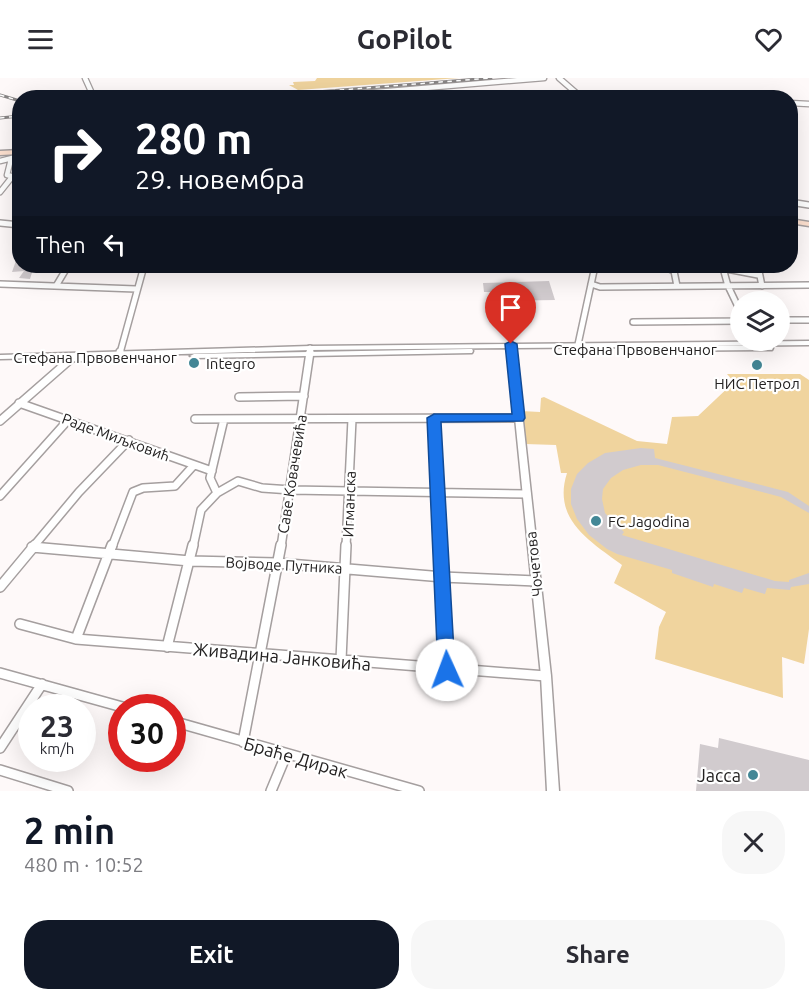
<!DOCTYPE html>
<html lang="en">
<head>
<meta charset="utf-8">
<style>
	:root { --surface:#fff; --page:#f7f7f7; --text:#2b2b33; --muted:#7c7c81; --accent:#111827 }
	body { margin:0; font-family:Ubuntu,sans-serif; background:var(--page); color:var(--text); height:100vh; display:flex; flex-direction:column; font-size:22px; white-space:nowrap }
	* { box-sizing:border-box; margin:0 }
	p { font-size:20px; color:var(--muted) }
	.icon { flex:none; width:33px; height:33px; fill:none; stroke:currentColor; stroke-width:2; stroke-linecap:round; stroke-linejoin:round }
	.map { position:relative; height:713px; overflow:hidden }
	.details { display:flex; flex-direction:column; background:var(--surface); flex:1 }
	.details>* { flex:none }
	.guide { position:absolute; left:12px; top:12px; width:786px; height:183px; border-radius:24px; box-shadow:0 6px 24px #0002; background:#111827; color:#fff; overflow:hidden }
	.fabs { position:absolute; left:730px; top:213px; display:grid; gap:12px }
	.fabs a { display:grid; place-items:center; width:60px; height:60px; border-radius:50%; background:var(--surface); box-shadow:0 6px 24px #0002; font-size:30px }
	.speed { position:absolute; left:18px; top:616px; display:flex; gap:12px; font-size:30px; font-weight:700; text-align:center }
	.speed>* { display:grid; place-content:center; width:78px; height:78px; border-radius:50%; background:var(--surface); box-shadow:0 6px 24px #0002; line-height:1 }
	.speed small { font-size:15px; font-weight:400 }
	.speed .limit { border:9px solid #d22; background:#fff; color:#111 }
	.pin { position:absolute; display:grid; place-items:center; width:51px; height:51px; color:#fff; margin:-62px -26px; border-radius:50% 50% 50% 0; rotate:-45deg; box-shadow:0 0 6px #0007 }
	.pin .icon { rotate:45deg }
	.me { position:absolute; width:66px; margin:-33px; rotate:358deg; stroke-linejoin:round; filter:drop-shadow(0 0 4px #0008) }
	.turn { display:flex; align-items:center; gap:21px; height:126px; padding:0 24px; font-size:27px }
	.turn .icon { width:78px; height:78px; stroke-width:2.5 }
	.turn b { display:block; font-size:42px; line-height:51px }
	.then { display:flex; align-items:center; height:57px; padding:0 24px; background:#0003; gap:12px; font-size:22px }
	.round { display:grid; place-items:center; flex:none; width:63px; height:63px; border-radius:24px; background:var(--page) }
	.headline { display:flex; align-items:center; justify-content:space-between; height:102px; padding:0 24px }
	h1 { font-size:36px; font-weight:700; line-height:45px; color:var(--accent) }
	.primary-button { display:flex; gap:12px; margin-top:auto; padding:12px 24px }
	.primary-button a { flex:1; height:69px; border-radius:24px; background:var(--accent); color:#fff; font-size:24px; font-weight:700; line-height:69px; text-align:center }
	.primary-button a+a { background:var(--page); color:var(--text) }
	header { display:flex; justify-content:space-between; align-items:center; height:78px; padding:0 24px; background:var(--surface); font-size:27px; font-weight:700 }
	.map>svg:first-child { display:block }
</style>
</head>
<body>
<header><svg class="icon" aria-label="menu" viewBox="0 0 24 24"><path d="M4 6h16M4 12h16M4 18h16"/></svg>GoPilot<svg class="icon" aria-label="heart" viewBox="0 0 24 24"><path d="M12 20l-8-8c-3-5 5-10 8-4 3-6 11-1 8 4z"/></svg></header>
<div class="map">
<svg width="809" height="713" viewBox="0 0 809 713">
	<rect width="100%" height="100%" fill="#fef9f9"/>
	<path fill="#f0d49e" d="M317,0H459L298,12L289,7H294L293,4L315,3Z
		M727,296H800L809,302V551L804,586L782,579L783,620L655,581L659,549L666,534L614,505L622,487C590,463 552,442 567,395H561L556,367L525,366L521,333L540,334L541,320L544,319L637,363L667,366L672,339L698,338L734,304Z"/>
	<path fill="#d1cbce" d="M19,174L20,188H34L30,201L19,200L24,193L12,194Z
		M549,203L555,222L495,223L494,214H484L483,205Z
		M641,370L654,371L655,380L788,414L809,428V435L781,419L658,387H641L623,392L611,400L603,411L602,421L605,435L624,454L622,457L775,503L789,504V502L809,495V506L791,509L790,512L767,510L765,516L744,510L742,515L714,506L713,509L672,495V492L617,476L607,471L589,457L577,441L571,426V411L577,396L588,385L605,375Z
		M719,660L809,682V713H696L700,666L718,670Z"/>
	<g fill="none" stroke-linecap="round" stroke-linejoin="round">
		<defs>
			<path id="minor-far3" d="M85,0L94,20
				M559,0L582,20
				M306,20L544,0
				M790,25L809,26
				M11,81L7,97L20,100
				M0,83L20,78
				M0,114L12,99"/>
			<path id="minor-far2" d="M790,124L809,127
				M0,145L20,147
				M144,188H162
				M663,188L674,193L677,208
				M711,188L758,197
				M758,188L762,208
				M723,190L728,208L741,235
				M0,206L136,211
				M591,206L600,209L809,207
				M56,208L68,188
				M780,242H809
				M633,244L741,243
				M577,271L595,188
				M120,275L144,188
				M309,275L310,270"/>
			<path id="minor-far1" d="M119,279L120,274
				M239,319L304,318
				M19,325L212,393
				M434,340L441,469
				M195,341L519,340
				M0,343L72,280
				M217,415L238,403L262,410L291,412L527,416
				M0,418L69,341
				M33,469L79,414L129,362
				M112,469L133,414L143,410L175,408L194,387
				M193,469L201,432L217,415L210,400L224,341
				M281,469L310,274
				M346,469L352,341"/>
			<path id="minor" d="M441,467L447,592
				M32,469L190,483L277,485L443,499L536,503
				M0,509L35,467
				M20,546L76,561L546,598
				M76,561L112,467
				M167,569L193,467
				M341,582L346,467
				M0,595L126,630
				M172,643L419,713
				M243,664L281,467
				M0,670L42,606
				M0,692L68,713
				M271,713L286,677"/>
			<path id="tertiary" d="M809,263V267L692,268H772L773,270L772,272H769L638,273L634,271L637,269L515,270L551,598L559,713H547L541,598L508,270L310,272L82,279H89L90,281L86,283L44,284L40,282L43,280L0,281V277L310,268L507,266L511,264L514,266Z
				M469,271H472L473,273L472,275L194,280L190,278L194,276Z"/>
			<path id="secondary" d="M20,72V76L0,77V73Z
				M790,141L809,144V148L790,145Z"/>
		</defs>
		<use href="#minor-far3" stroke="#a59f9f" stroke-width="7"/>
		<use href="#minor-far2" stroke="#a59f9f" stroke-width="8"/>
		<use href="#minor-far1" stroke="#a59f9f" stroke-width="10"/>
		<use href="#minor" stroke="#a59f9f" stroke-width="12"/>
		<use href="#tertiary" stroke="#a59f9f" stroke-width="3"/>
		<use href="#secondary" stroke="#a59f9f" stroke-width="3"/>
		<use href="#minor-far3" stroke="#fff" stroke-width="4.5"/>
		<use href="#minor-far2" stroke="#fff" stroke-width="5"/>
		<use href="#minor-far1" stroke="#fff" stroke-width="7"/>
		<use href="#minor" stroke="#fff" stroke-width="9"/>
		<use href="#tertiary" fill="#fff" fill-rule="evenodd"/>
		<use href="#secondary" fill="#fde0cf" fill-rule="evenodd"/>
		<defs>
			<path id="rail" d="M0,17L20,23
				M210,20L250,16
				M241,20L491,0
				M0,40L20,38"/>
		</defs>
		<use href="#rail" stroke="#888585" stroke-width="3"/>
		<use href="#rail" stroke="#fff" stroke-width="1.5" stroke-dasharray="4.5" stroke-linecap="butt"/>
	</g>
	<path fill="#1a73e8" stroke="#114b97" stroke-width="1.5" d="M511,263L517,266L525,340L523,343L441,344L455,592L453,597L447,599L440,597L438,592L427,340L434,336H512L505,266Z"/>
	<g fill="#438796" stroke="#fff" stroke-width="2">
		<circle cx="194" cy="285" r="6"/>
		<circle cx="757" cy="287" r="6"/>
		<circle cx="596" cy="443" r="6"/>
		<circle cx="753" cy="697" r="6"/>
	</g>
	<g text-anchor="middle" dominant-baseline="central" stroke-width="4.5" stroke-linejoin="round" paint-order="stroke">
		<g font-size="15" fill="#242222" stroke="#fff">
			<text x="635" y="271">Стефана Првовенчаног</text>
			<text x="95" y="279">Стефана Првовенчаног</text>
			<text transform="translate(116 359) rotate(20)">Раде Миљковић</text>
			<text transform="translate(292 396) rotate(-81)">Саве Ковачевића</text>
			<text transform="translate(349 426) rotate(-88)">Игманска</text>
			<text transform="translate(534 486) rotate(-96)">Чочетова</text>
			<text transform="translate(284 487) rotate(3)">Војводе Путника</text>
		</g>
		<g font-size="15" fill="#242222" stroke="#fff" text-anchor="start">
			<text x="206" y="285">Integro</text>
			<text x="757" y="305" text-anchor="middle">НИС Петрол</text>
			<text x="608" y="443">FC Jagodina</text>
		</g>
		<g font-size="18" fill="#242222" stroke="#fff">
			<text transform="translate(282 578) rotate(5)">Живадина Јанковића</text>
			<text transform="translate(296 679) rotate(16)">Браће Дирак</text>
		</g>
		<g font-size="18" fill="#242222" stroke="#fff" text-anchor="end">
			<text x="741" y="697">Јасса</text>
		</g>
	</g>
</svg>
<div class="fabs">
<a><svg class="icon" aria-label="layers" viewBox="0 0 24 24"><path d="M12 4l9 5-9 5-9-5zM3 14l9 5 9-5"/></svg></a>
</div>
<div class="speed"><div>23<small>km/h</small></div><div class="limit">30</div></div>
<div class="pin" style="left:511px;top:266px;background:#d93025"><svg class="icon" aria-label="arrive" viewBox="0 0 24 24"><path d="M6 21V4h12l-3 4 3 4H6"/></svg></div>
<svg class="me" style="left:447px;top:592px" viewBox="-20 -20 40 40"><circle r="19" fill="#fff"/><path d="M0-13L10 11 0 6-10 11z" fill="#1a73e8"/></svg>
<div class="guide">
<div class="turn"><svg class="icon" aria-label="right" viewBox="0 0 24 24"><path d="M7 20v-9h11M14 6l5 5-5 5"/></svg><div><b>280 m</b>29. новембра</div></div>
<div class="then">Then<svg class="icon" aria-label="left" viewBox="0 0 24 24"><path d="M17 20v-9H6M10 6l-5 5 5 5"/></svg></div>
</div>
</div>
<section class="details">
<div class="headline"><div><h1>2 min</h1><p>480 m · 10:52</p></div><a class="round"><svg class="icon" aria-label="close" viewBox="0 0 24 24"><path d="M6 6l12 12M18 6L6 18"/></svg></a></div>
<div class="primary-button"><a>Exit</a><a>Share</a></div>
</section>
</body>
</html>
